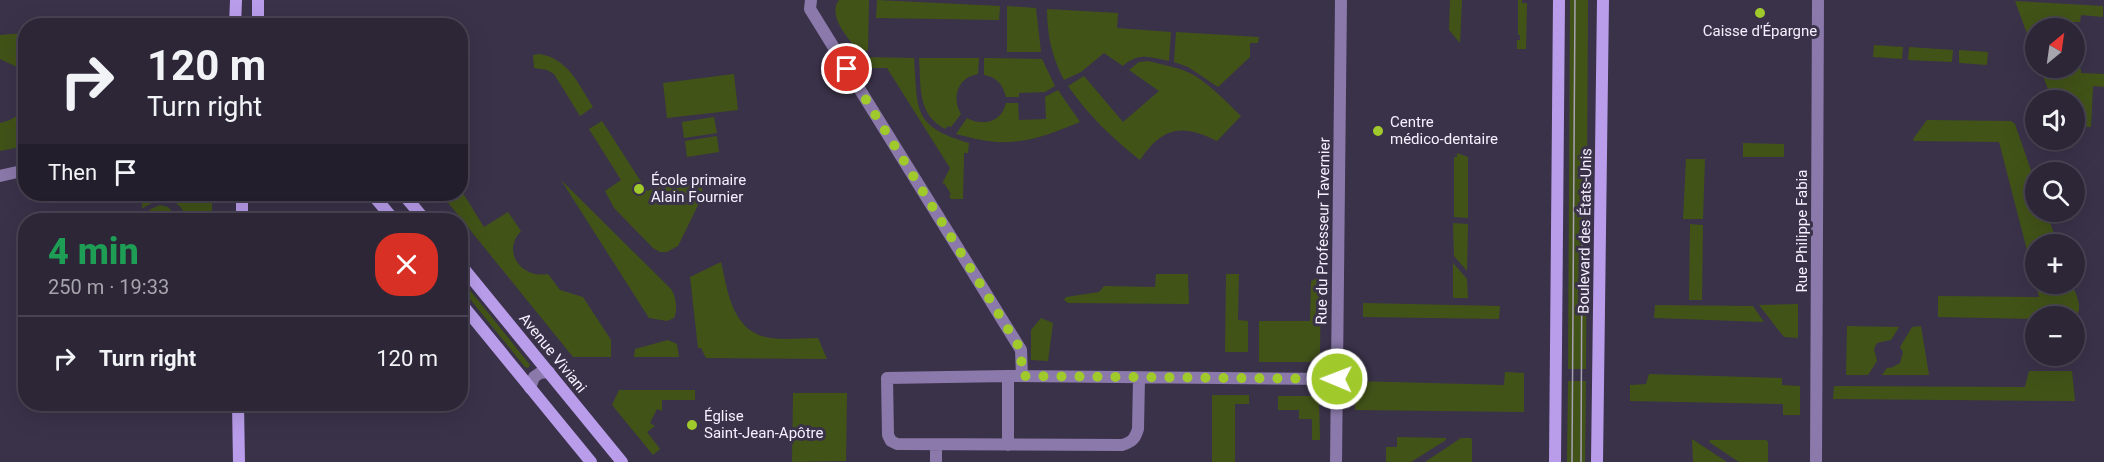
<!DOCTYPE html>
<html lang="en">
<head>
<meta charset="utf-8">
<style>
	:root { --surface:#2c2637; --page:#383242; --text:#f1f3f6; --muted:#a6a5ad; --line:#484352 }
	body { margin:0; font-family:Roboto,sans-serif; background:var(--page); color:var(--text); height:100vh; display:flex; flex-direction:column; font-size:22px; white-space:nowrap }
	* { box-sizing:border-box; margin:0 }
	p { font-size:20px; color:var(--muted) }
	.icon { flex:none; width:33px; height:33px; fill:none; stroke:currentColor; stroke-width:2; stroke-linecap:round; stroke-linejoin:round }
	.map { position:relative; flex:1; overflow:hidden }
	.panel { position:absolute; left:18px; top:213px; width:450px; height:198px; display:flex; flex-direction:column; background:var(--surface); border-radius:24px; box-shadow:0 6px 24px #0002,0 0 0 2px var(--line) }
	.panel>* { flex:none }
	.banner { position:absolute; left:18px; top:18px; width:450px; height:183px; border-radius:24px; box-shadow:0 6px 24px #0002,0 0 0 2px var(--line); background:#2c2637; color:var(--text); overflow:hidden }
	.needle { width:39px; rotate:29deg }
	.fabs { position:absolute; left:2025px; top:18px; display:grid; gap:12px }
	.fabs a { display:grid; place-items:center; width:60px; height:60px; border-radius:50%; background:var(--surface); box-shadow:0 6px 24px #0002,0 0 0 2px var(--line); font-size:30px }
	.pin { position:absolute; display:grid; place-items:center; width:51px; height:51px; color:#fff; margin:-26px; border:3px solid #fff; border-radius:50%; box-shadow:0 2px 6px #0007 }
	.me { position:absolute; width:66px; margin:-33px; rotate:271deg; stroke-linejoin:round; filter:drop-shadow(0 0 4px #0008) }
	.turn { display:flex; align-items:center; gap:21px; height:126px; padding:0 30px; font-size:27px }
	.turn .icon { width:78px; height:78px; stroke-width:2.5 }
	.turn b { display:block; font-size:42px; line-height:51px }
	.then { display:flex; align-items:center; height:57px; padding:0 30px; background:#0003; gap:12px; font-size:22px }
	.round { display:grid; place-items:center; flex:none; width:63px; height:63px; border-radius:24px; background:var(--page) }
	.overview { display:flex; align-items:center; justify-content:space-between; height:102px; padding:0 30px }
	h1 { font-size:36px; font-weight:800; line-height:45px; color:#1e9e55 }
	ul { padding:0; list-style:none }
	li { display:flex; align-items:center; gap:18px; height:84px; padding:0 30px; border-top:2px solid var(--line) }
	li div { flex:1 }
	li b { display:block; font-size:22px }
	li em { font-style:normal }
	.map>svg:first-child { display:block }
</style>
</head>
<body>
<div class="map">
<svg width="2104" height="462" viewBox="0 0 2104 462">
	<rect width="100%" height="100%" fill="#3a3249"/>
	<path fill="#425318" d="M839,0H869L868,51L857,50C848,37 827,16 839,0Z
		M877,0L1000,6L999,20L876,18Z
		M1450,0H1462L1460,43L1449,30Z
		M1518,0H1522V3H1527L1526,49H1517V40H1520V35H1518Z
		M1570,0H1588L1586,369H1568Z
		M2015,1L2103,6V17L2081,15L2080,22H2064V28H2036L2035,55Z
		M1007,6L1036,8L1041,52H1007Z
		M1047,9L1118,13L1117,28L1171,32L1169,61C1151,57 1138,52 1123,66L1104,53L1081,72L1064,80C1052,57 1047,35 1047,9Z
		M1176,32L1259,37L1258,43H1250V57L1218,87L1188,67L1174,62Z
		M25,33H26L25,80L17,67L0,59V35Z
		M1874,45L1903,47L1902,59L1873,57Z
		M1909,47L1953,50L1952,62L1908,60Z
		M1959,50L1988,52L1987,65L1959,63Z
		M539,54C568,58 579,85 593,107L580,116L554,74L547,70L534,68L533,55Z
		M862,57L914,58C918,111 912,126 969,143L968,153H964L963,199H951L949,196L951,194L944,183L942,184L950,168L887,68H868Z
		M919,58H979L978,74C958,77 951,97 961,114L951,127L948,126L945,129C917,114 921,87 919,58Z
		M984,58L1042,59L1055,86L1045,92L1019,93V97H1006C1003,85 997,77 984,75Z
		M1148,61C1159,64 1170,66 1180,69C1204,77 1223,99 1241,116L1217,141C1182,123 1162,127 1140,160C1112,138 1088,115 1068,86L1084,76L1123,122L1159,91L1129,70L1139,62Z
		M2075,64L2081,69V73L2104,74V87L2093,86L2091,127L2075,126L2074,100H2052L2040,68H2074Z
		M734,74L738,110L667,118L663,83Z
		M1058,90L1080,122C1058,131 1031,142 1007,142C990,143 972,138 956,134L967,118C983,127 1002,122 1006,103H1018L1019,120L1046,119L1045,97Z
		M25,111V146L0,151V123L10,120Z
		M714,117L717,133L684,138L682,122Z
		M1927,120L2011,121L2015,124L2035,182L2036,212H2046L2058,244H2036L2035,281L1999,142L1914,141L1913,139Z
		M602,121L647,191L683,179L697,181L702,186L703,195L678,246L667,252H660L653,248L614,208L605,191L621,180L589,129Z
		M717,136L719,152L687,157L685,141Z
		M1743,143L1784,144V157H1743Z
		M1457,153L1468,157V218L1454,217V157H1457Z
		M1686,159H1705L1703,219H1683Z
		M561,180L671,289C676,296 678,310 674,318L667,321L649,318Z
		M461,190L484,227L508,212L521,231C501,252 522,279 548,274L560,290L583,297L611,340V357H573L441,194H460Z
		M142,194H212V220H186C182,196 159,196 142,209Z
		M160,205L168,207L180,220H143L142,217L151,209Z
		M1453,223L1468,224L1467,271L1454,256Z
		M1690,224L1703,225L1702,300H1689Z
		M721,262C728,292 732,333 771,338C786,340 802,338 818,338L827,359L706,358L701,348H698L690,277Z
		M1453,263L1467,279L1468,298H1453Z
		M1156,274H1188L1189,304L1068,303L1064,300L1066,297L1099,292L1104,286L1155,287Z
		M1226,274H1239L1238,320L1248,321V352H1225Z
		M1321,276L1320,353L1310,362H1259V321H1310L1311,281Z
		M461,279L530,365L528,368L525,367L461,288Z
		M2036,284H2072C2076,295 2084,308 2075,318L2074,316H2036L2035,319L1938,317V296L2039,297Z
		M1363,303L1500,306L1499,319L1363,317Z
		M1798,304V338L1784,337L1759,305Z
		M1655,305L1753,306L1764,322L1654,318Z
		M1041,318L1053,323L1048,361L1031,360V330Z
		M1847,326L1899,327L1891,340L1877,343L1874,349L1877,361L1868,375H1846Z
		M1921,326L1929,375H1882L1887,368L1893,367L1900,363L1903,352L1900,347L1912,327Z
		M668,340L677,344L679,357H634L635,349Z
		M2029,371H2072L2075,401L1833,399L1834,386L2025,387Z
		M1505,372L1524,373V412L1355,410V381L1504,385Z
		M1649,374L1782,378V385L1800,386V415H1783V404L1630,401V385L1646,384Z
		M1568,381H1586L1585,462H1567Z
		M619,390H695V400H662V411L657,409L650,423L655,426L647,432L660,449L653,455L612,405Z
		M793,393H847L846,461L792,462Z
		M1212,395H1249V404H1235V462H1212Z
		M1278,396H1311L1319,399L1320,440H1312V419H1299V410H1278Z
		M1397,437L1446,438V440L1411,462H1386V447H1397Z
		M1461,438H1471L1472,440V462H1425Z
		M1692,439L1727,462H1693Z
		M1710,440H1766L1768,442V462H1739L1709,442Z"/>
	<g fill="none" stroke-linecap="round" stroke-linejoin="round">
		<path stroke="#8a79aa" stroke-width="12" d="M811,0L810,9L1021,350L1022,376
			M0,176L26,170
			M1139,378L1138,429C1135,439 1132,442 1122,445L897,444L891,441L888,435L887,378L1008,376L1337,379
			M530,388L534,377L540,373L549,372
			M936,445V462
			M1008,445V376
			M1336,462L1341,0
			M1816,462L1818,0"/>
		<path stroke="#b99deb" stroke-width="12" d="M235,26L236,0
			M258,26V0
			M242,194V220
			M372,194L394,220
			M403,194L425,220
			M460,264L622,462
			M460,302L591,462
			M238,404L239,462
			M1555,462L1559,0
			M1597,462L1603,0"/>
		<path stroke="#a7a1b3" stroke-width="1.5" d="M1572,462L1575,0
			M1581,462L1582,240"/>
	</g>
	<g fill="none" stroke-linecap="round" stroke-linejoin="round">
		<path stroke="#a0c92b" stroke-width="10" stroke-dasharray="0 18" d="M847,69L1021,350L1022,376L1337,379"/>
	</g>
	<g fill="#a0c92b" stroke="#3a3249" stroke-width="2">
		<circle cx="1760" cy="13" r="6"/>
		<circle cx="1378" cy="131" r="6"/>
		<circle cx="639" cy="189" r="6"/>
		<circle cx="692" cy="425" r="6"/>
	</g>
	<g text-anchor="middle" dominant-baseline="central" stroke-width="6" stroke-linejoin="round" paint-order="stroke">
		<g font-size="15" fill="#f5f0ff" stroke="#3a3249" text-anchor="start">
			<text x="1760" y="31" text-anchor="middle">Caisse d'Épargne</text>
			<text x="1390" y="122">Centre<tspan x="1390" dy="17">médico-dentaire</tspan></text>
			<text x="651" y="180">École primaire<tspan x="651" dy="17">Alain Fournier</tspan></text>
			<text x="704" y="416">Église<tspan x="704" dy="17">Saint-Jean-Apôtre</tspan></text>
		</g>
		<g font-size="15" fill="#f5f0ff" stroke="#3a3249">
			<text transform="translate(1323 231) rotate(-89)">Rue du Professeur Tavernier</text>
			<text transform="translate(1585 231) rotate(-89)">Boulevard des États-Unis</text>
			<text transform="translate(1802 231) rotate(-90)">Rue Philippe Fabia</text>
			<text transform="translate(553 353) rotate(51)">Avenue Viviani</text>
		</g>
	</g>
</svg>
<div class="fabs">
<a><svg class="needle" viewBox="-14 -14 28 28"><path d="M0-13l5 13h-10z" fill="#e53935"/><path d="M0 13l5-13h-10z" fill="#a6a5ad"/></svg></a>
<a><svg class="icon" aria-label="sound" viewBox="0 0 24 24"><path d="M4 9h4l5-4v14l-5-4H4zM17 9q2 3 0 6"/></svg></a>
<a><svg class="icon" aria-label="search" viewBox="0 0 24 24"><circle cx="10" cy="10" r="6"/><path d="M15 15l6 6"/></svg></a>
<a>+</a>
<a>−</a>
</div>
<div class="pin" style="left:847px;top:69px;background:#d93025"><svg class="icon" aria-label="arrive" viewBox="0 0 24 24"><path d="M6 21V4h12l-3 4 3 4H6"/></svg></div>
<svg class="me" style="left:1337px;top:379px" viewBox="-20 -20 40 40"><circle r="17" fill="#a0c92b" stroke="#fff" stroke-width="3"/><path d="M0-11L8 9 0 5-8 9z" fill="#fff"/></svg>
<div class="banner">
<div class="turn"><svg class="icon" aria-label="right" viewBox="0 0 24 24"><path d="M7 20v-9h11M14 6l5 5-5 5"/></svg><div><b>120 m</b>Turn right</div></div>
<div class="then">Then<svg class="icon" aria-label="arrive" viewBox="0 0 24 24"><path d="M6 21V4h12l-3 4 3 4H6"/></svg></div>
</div>
<section class="panel">
<div class="overview"><div><h1>4 min</h1><p>250 m · 19:33</p></div><a class="round" style="background:#d93025;color:#fff"><svg class="icon" aria-label="close" viewBox="0 0 24 24"><path d="M6 6l12 12M18 6L6 18"/></svg></a></div>
<ul>
<li><svg class="icon" aria-label="right" viewBox="0 0 24 24"><path d="M7 20v-9h11M14 6l5 5-5 5"/></svg><div><b>Turn right</b></div><em>120 m</em></li>
</ul>
</section>
</div>
</body>
</html>
